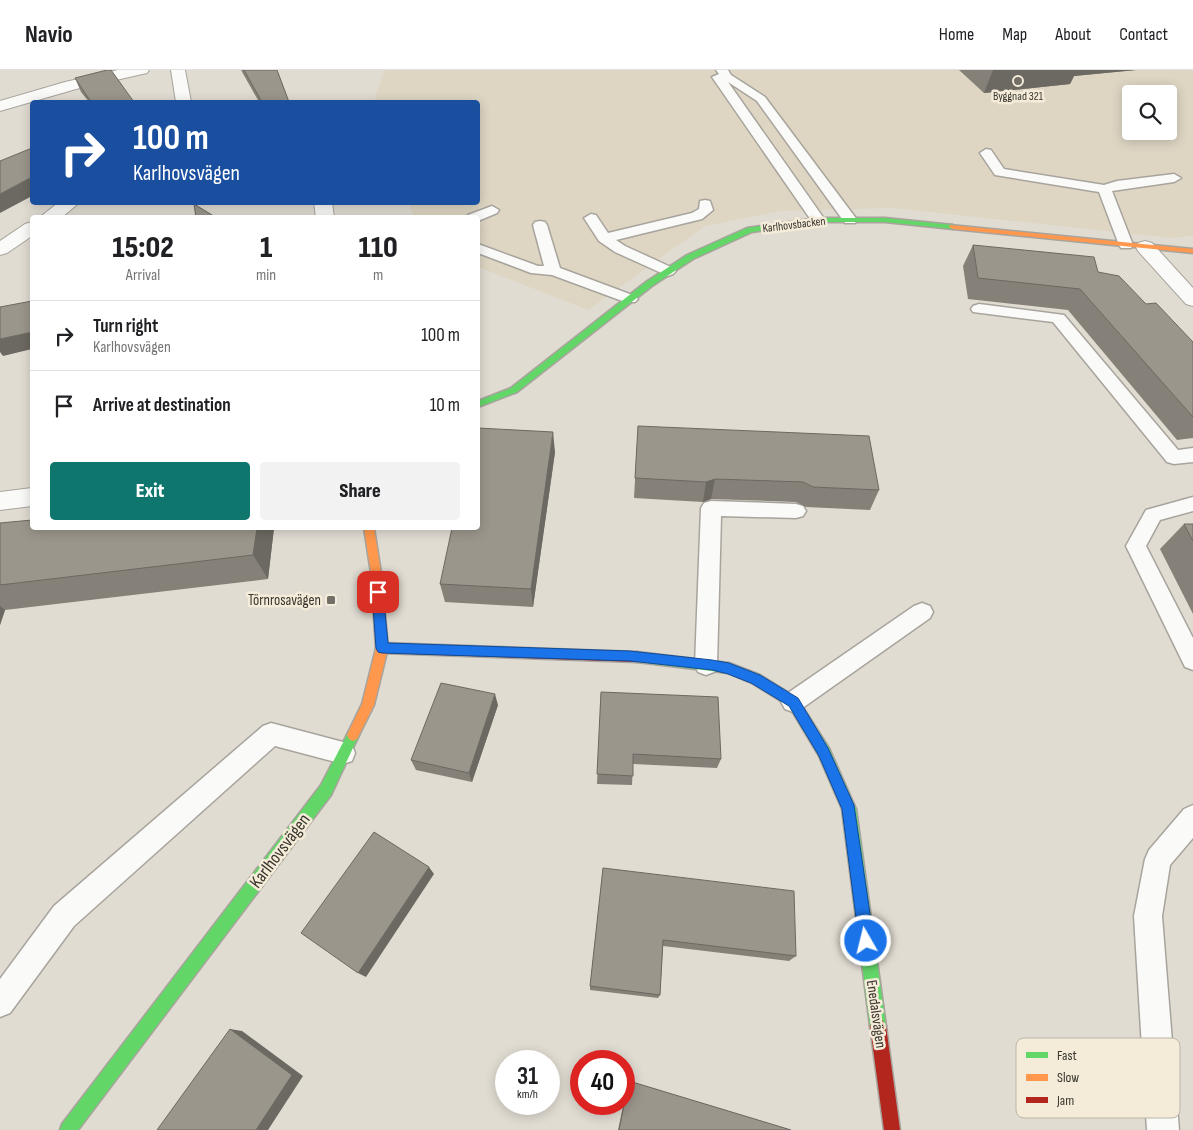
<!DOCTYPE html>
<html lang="en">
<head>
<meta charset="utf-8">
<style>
	:root { --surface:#fff; --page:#f2f2f2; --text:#202124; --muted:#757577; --line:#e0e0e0; --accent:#0f766e }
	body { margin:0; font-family:"Sofia Sans Condensed",sans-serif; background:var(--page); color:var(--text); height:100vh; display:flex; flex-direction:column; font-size:19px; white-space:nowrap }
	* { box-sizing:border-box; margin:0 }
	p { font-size:16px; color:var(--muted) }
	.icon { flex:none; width:28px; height:28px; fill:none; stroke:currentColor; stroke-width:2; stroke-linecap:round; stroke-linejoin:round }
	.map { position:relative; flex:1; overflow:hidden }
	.side { position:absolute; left:30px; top:145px; width:450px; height:315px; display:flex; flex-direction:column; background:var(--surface); border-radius:5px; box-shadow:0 2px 12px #0003 }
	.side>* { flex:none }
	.banner { position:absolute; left:30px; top:30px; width:450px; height:105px; border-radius:5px; box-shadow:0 2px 12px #0003; background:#1a4fa0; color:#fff; overflow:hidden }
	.controls { position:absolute; left:1122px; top:15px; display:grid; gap:10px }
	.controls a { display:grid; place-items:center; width:55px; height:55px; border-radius:5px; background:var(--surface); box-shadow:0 2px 12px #0003; font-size:25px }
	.speed { position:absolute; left:495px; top:980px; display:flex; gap:10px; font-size:25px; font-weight:700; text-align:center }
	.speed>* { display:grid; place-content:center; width:65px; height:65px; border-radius:50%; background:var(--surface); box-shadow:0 2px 12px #0003; line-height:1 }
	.speed small { font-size:12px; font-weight:400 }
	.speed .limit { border:8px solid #d22; background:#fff; color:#111 }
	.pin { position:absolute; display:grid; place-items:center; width:42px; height:42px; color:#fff; margin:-21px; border-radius:10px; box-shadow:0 2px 8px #0006 }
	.me { position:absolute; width:55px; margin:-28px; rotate:352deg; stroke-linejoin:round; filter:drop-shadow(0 0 4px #0008) }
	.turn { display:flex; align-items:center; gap:18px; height:105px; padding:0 20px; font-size:22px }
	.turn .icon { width:65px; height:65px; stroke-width:2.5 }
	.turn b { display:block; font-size:35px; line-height:42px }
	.eta { display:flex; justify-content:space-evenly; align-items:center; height:85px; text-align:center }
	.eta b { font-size:30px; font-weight:800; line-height:35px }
	.button { display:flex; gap:10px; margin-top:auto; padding:10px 20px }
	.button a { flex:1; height:58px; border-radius:5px; background:var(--accent); color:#fff; font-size:20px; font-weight:800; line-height:58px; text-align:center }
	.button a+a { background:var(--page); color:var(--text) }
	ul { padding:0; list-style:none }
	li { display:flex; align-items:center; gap:15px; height:70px; padding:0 20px; border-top:1px solid var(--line) }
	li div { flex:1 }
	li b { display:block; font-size:19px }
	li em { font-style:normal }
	header { display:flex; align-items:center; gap:30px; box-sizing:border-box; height:70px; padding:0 25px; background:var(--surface); border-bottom:1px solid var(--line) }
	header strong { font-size:24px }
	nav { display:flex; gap:28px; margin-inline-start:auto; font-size:18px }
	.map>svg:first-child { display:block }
</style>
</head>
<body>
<header>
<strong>Navio</strong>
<nav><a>Home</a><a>Map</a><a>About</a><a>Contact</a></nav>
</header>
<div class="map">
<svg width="1193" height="1060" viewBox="0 0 1193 1060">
	<rect width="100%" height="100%" fill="#e1dcd2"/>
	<path fill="#ded6c3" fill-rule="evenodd" d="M385,0H1193V166L1171,168L892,138L781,141L705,156L588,240L478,197V148L414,147L409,133L478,132V32H377L375,27ZM1131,24H1169V61H1131Z"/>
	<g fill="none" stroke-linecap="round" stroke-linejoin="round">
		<defs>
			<path id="lane" d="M716,0H728L731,5L765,27L855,147L857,150L855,153H845L757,31L728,12L825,150L823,153H813L712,7L719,4Z
				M986,79L991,80L1004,99L1104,115L1117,111L1174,104L1181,108L1174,112L1112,121L1133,175L1131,178H1121L1119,175L1099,122L995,105L980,83Z
				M705,130L710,131L713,140L702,149L616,170L625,176L673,198L676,201L673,204L668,206L615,182L599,171L584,148L591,144L596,145L608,163L692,143L699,139L700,131Z
				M492,136L499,140L497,143L478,151V148H466L468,145Z
				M540,151L545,152L547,155L560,198L635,226L638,229L635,232H625L552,205L531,203L478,183V174L538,196H544L533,155L535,152Z
				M979,234L1064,245L1178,380L1193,378V392L1174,394L1167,392L1053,252L973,242L971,239L973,236Z
				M1193,427V441L1160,450L1146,476L1193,568V600L1185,597L1126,476L1146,440Z
				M711,431L796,434L803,436L806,441L803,446L796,448L721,446L717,595L714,602L706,605L698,602L695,595L701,438L704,433Z
				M922,533L930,536L933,542L930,548L801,639L793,642L785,639L781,632L785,625L914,536Z
				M271,653L343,672L352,675L355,683L352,691L343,694L275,676L74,856L10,943L0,947V909L54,836L263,656Z
				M1193,735V768L1170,795L1162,846L1179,1060H1147L1134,846L1145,789L1149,780L1184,739Z"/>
			<path id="street" d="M118,0H149L147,3L76,19L0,41V31L65,12Z
				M171,0H185L191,32H176Z
				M59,132H80L61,148H39Z
				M314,132H332L334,148H316Z
				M32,152V166L7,183L0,185V171L25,154Z
				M1145,171L1152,173L1193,218V236L1186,234L1138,181L1136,177L1138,173Z
				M32,418V436L0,440V422Z"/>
			<path id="fast" d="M818,148H885L953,155L957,157L953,159L885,152H818L752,162L693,189L652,216L517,322L478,337V331L511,318L646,212L687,185L747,158Z
				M637,582L729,593L760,605L797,628L829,678L856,739L886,956L883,961L878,964L873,961L870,956L842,739L819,686L789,636L752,613L728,603L637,592L633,591L631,587L633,583Z
				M353,659L357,661L359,665L331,725L78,1060H60L62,1054L321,715L349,661Z"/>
			<path id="slow" d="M950,155L1193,179V183L953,159L949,157Z
				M364,458H374L381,503L388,578L374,635L357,669L353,671L349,669L347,665L362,634L376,578L371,503Z"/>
			<path id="jam" d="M382,573L637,582L641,583L643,587L641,591L637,592L382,583L378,582L376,578L378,574Z
				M878,948L883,951L886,956L900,1060H884L870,956L873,951Z"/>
		</defs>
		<use href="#lane" stroke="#a8a49d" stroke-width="3"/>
		<use href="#street" stroke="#a8a49d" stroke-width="2"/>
		<use href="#fast" stroke="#a8a49d" stroke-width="3"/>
		<use href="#slow" stroke="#a8a49d" stroke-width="3"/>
		<use href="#jam" stroke="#a8a49d" stroke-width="3"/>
		<use href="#lane" fill="#fafaf8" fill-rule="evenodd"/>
		<use href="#street" fill="#fafaf8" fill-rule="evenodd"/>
		<use href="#fast" fill="#63d668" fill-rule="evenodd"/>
		<use href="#slow" fill="#ff974d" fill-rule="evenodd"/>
		<use href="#jam" fill="#b3261e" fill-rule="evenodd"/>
	</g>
	<path fill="#858178" d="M241,0H277L289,32H259Z
		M959,0H1136L1074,6L1070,14L984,23Z
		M75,8L134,32H89L81,22Z
		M973,175L1098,202L1146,234L1193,272V368L1177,370L1068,240L968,229L963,196Z
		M638,356L879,420L870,440L806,437L796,432L711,429L703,432L634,428Z
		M555,382L533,537L445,532L440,514Z
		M0,453L274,458L268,509L5,540L0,555Z
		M1184,454H1193V544L1160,479Z
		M601,622L721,689L717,698L633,694L632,715L597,714Z
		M498,635L472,712L416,700L411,690Z
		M603,798L796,886L789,891L663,876L660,925L658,928L590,920V916Z
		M629,1011L791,1060H618L628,1012Z"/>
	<path fill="#6c6962" d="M993,0H1136L1074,6L1070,14L984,23Z
		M32,107V126L0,143V124Z
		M32,262V279L3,286L0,282V269Z
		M553,362L555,382L533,537L531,519Z
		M715,409L711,429L703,432L706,412Z
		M257,458H274L268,509L253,485Z
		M0,536L5,540L0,555Z
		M495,624L498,635L472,712L469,703Z
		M429,797L434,804L366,907L358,903Z
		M230,959L242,961L303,1006L268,1060H256Z"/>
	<path fill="#9b968c" stroke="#6c6962" d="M107,0H111L134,32H91L75,8Z
		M244,0H277L289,32H262Z
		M32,78V107L0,124V91Z
		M194,134L217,148H196Z
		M973,175L1094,187L1098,202L1119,206L1146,234L1156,233L1193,272V347L1080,219L978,208Z
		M32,231V262L0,269V237Z
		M638,356L869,366L879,420L813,417L803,412L715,409L706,412L635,408Z
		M478,358L553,362L531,519L440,514L452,458H478Z
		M32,450V458H257L253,485L0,515V453Z
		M1184,454H1193V471Z
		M441,613L495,624L469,703L411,690Z
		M601,622L718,627L721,689L633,684V706L597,704Z
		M374,762L429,797L358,903L301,863Z
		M603,798L794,821L796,886L663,870L660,925L590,916Z
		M230,959L292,1005L256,1060H157Z
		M629,1011L791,1060H619Z"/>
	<path fill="#1a73e8" stroke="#114b97" d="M378,517L383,522L388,573L630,581L712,590L729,593L760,605L798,628L828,678L854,735L874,871L872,877L866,879L861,877L859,871L842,739L819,686L789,636L751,613L728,604L712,600L630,591L382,583L378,582L376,578L372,522Z"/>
	<g fill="#736f67" stroke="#f4ecd9" stroke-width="2">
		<circle cx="1018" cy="11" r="5"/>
		<rect x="326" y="525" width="10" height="10" rx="2.5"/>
	</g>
	<g text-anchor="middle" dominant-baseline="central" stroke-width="5" stroke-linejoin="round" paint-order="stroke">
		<g font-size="12" fill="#38352e" stroke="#f4ecd9">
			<text x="1018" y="26">Byggnad 321</text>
		</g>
		<g font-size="12" fill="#38352e" stroke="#f4ecd9">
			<text transform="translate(794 155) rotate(-7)">Karlhovsbacken</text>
		</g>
		<g font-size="15" fill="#38352e" stroke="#f4ecd9" text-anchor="end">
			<text x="321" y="530">Törnrosavägen</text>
		</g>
		<g font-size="15" fill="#38352e" stroke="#f4ecd9">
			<text transform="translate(876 944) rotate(82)">Enedalsvägen</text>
		</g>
		<g font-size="18" fill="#38352e" stroke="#f4ecd9">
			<text transform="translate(280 781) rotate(-53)">Karlhovsvägen</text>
		</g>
	</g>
	<rect x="1016" y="968" width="164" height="80" rx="8" fill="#f4ecd9" stroke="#bcb5a6" stroke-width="1"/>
	<rect x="1026" y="982" width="22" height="6" fill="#63d668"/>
	<rect x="1026" y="1004" width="22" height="7" fill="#ff974d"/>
	<rect x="1026" y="1027" width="22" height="6" fill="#b3261e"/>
	<g font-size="14" fill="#38352e">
		<text x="1057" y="990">Fast</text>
		<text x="1057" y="1012">Slow</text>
		<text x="1057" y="1035">Jam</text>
	</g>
</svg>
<div class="controls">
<a><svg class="icon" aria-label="search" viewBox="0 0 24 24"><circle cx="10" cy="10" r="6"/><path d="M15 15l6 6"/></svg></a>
</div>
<div class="speed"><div>31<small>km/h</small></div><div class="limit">40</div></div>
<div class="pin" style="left:378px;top:522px;background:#d93025"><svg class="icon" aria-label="arrive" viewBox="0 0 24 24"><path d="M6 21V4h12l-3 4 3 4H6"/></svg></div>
<svg class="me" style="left:866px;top:871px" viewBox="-20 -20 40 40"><circle r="17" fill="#1a73e8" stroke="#fff" stroke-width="3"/><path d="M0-11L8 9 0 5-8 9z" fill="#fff"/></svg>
<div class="banner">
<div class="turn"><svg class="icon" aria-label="right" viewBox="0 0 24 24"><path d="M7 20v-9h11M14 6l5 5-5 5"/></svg><div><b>100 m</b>Karlhovsvägen</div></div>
</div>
<section class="side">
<div class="eta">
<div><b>15:02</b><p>Arrival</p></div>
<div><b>1</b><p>min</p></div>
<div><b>110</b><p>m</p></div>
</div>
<ul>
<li><svg class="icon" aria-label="right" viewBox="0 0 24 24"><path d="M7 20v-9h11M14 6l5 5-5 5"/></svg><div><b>Turn right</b><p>Karlhovsvägen</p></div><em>100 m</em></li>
<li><svg class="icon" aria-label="arrive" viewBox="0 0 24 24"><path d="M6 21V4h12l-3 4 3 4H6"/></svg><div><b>Arrive at destination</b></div><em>10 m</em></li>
</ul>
<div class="button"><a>Exit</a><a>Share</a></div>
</section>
</div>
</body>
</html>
